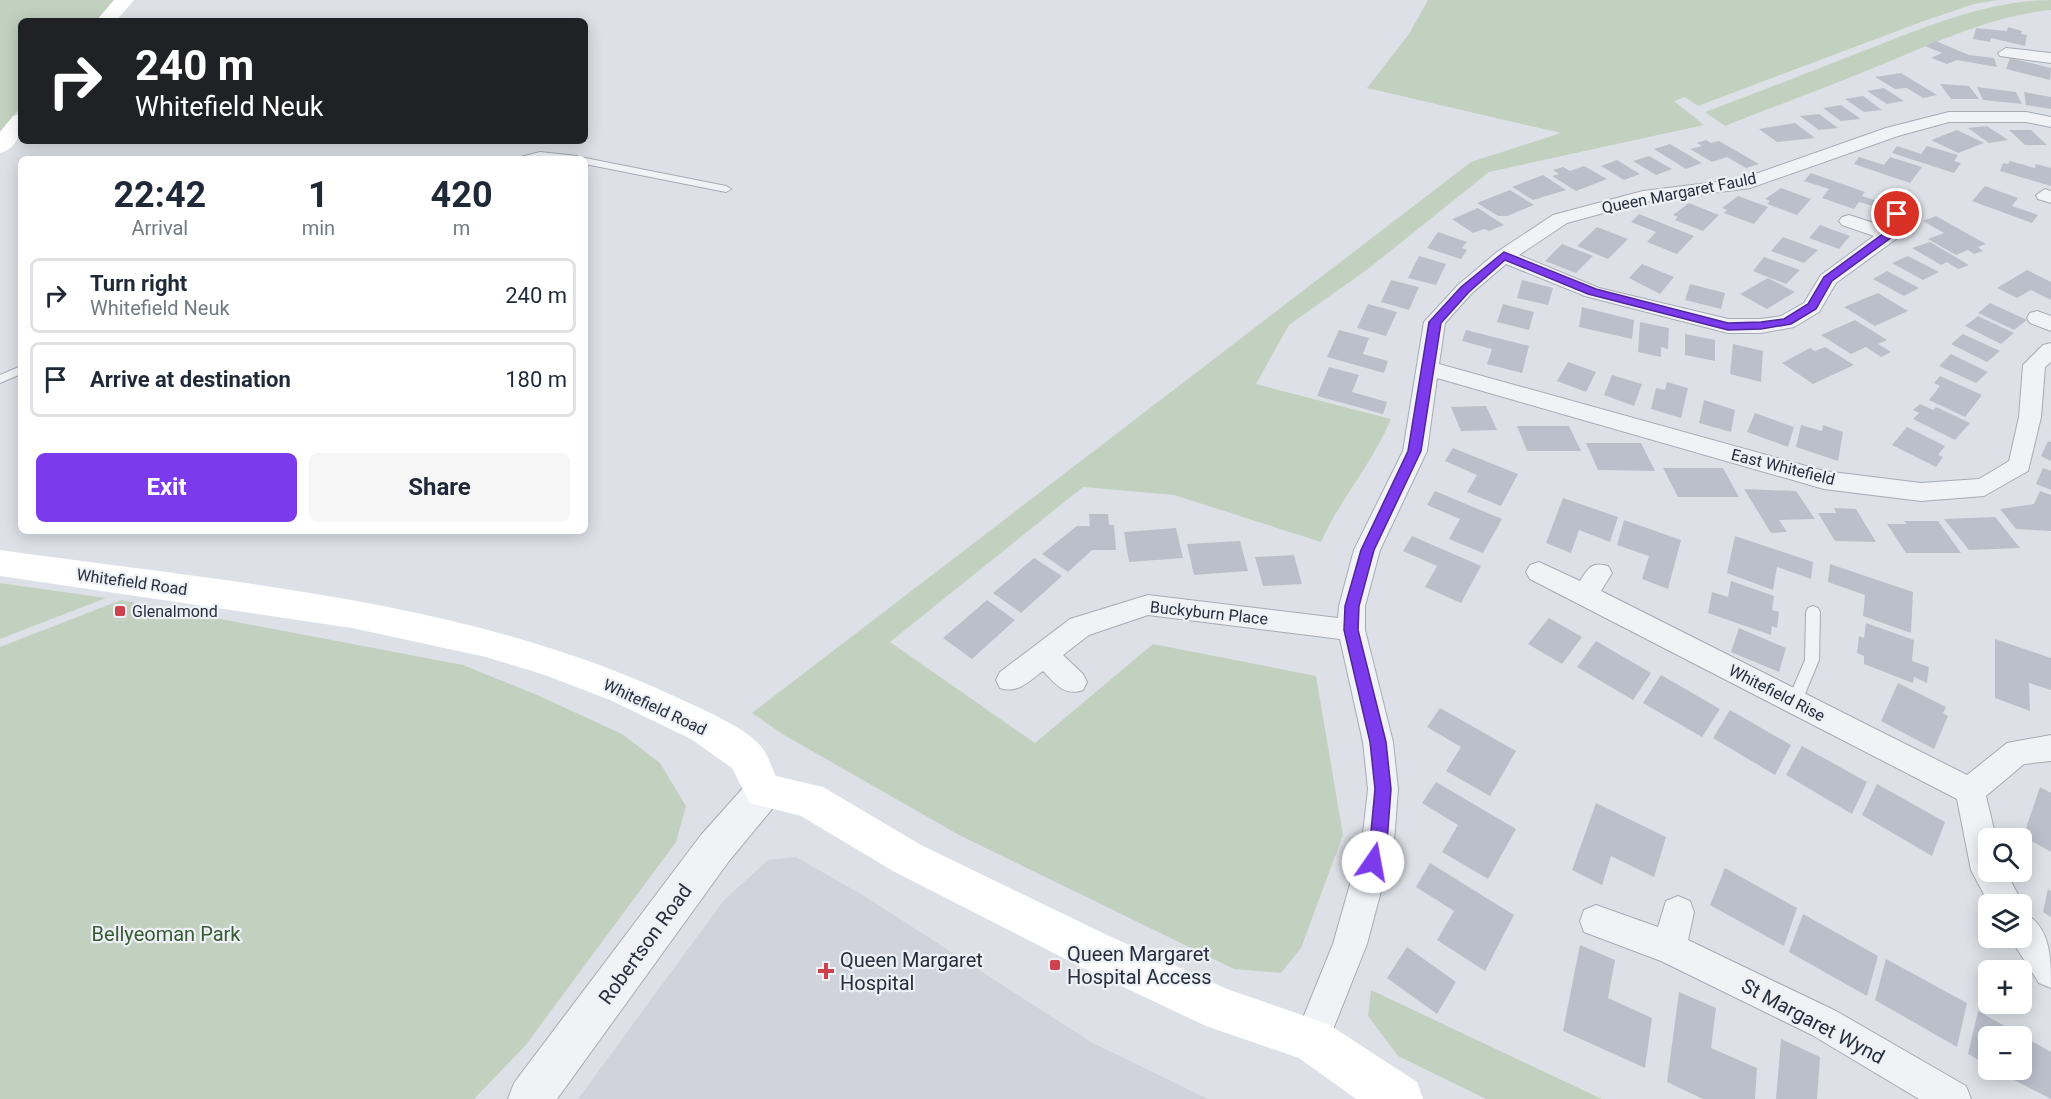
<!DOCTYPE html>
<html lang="en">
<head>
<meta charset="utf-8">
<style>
	:root { --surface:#fff; --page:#f6f6f7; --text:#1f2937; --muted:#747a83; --line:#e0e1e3; --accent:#7c3aed }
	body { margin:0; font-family:Roboto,sans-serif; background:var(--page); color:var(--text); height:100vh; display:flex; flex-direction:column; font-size:22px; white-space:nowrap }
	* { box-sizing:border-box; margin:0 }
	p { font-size:20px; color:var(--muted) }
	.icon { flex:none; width:33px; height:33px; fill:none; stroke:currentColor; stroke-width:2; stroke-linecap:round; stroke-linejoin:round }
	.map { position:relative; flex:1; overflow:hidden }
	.drawer { position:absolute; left:18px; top:156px; width:570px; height:378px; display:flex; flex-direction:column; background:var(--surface); border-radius:9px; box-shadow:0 3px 15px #0003 }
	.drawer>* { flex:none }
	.top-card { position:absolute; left:18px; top:18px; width:570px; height:126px; border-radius:9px; box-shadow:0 3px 15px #0003; background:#202124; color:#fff; overflow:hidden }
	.fabs { position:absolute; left:1978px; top:828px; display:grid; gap:12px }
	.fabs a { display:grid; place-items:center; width:54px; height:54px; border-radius:9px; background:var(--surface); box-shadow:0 3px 15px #0003; font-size:30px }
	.pin { position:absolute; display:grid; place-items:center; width:51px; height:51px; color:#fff; margin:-26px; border:3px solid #fff; border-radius:50%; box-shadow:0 2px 6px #0007 }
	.me { position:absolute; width:66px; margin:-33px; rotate:12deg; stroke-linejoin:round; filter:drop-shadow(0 0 4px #0008) }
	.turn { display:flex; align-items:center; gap:21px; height:126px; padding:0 18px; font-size:27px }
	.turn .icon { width:78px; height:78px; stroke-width:2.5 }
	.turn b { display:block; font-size:42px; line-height:51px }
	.eta { display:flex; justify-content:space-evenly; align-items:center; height:102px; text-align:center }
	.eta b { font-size:36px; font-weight:700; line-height:42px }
	.button { display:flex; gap:12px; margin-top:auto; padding:12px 18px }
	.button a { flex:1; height:69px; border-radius:9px; background:var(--accent); color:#fff; font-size:24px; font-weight:700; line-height:69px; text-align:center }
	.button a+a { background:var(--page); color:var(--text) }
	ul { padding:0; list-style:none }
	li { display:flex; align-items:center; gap:18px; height:75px; margin:0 12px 9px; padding:0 6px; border:3px solid var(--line); border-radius:9px }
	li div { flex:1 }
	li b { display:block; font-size:22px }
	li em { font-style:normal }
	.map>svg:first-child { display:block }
</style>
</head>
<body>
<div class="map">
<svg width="2051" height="1099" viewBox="0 0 2051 1099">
	<rect width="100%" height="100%" fill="#dde1e7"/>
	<path fill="#d0d3dc" d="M796,857L866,897L1091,1042L1208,1099H578L724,900L768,860Z"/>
	<path fill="#c2d1bf" d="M0,0H115L96,21H21V107L0,132Z
		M1428,0H1998L1974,4L1921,22L1698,106L1685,97L1674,101L1704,125L1489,172L1368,269L1289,325L1256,384L1391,419C1373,463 1340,499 1321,542L1174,495L1083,487L890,642L1035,743L1153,644L1316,676L1343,835L1301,948L1281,973L1234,969L959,835L784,735L752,713L1471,162L1561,133L1367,88L1409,34Z
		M2051,0V10C1991,16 1937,42 1883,64C1830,86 1778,105 1725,126L1705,112C1758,92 1810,72 1863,51C1922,28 1987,0 2051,0Z
		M0,583L106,598L0,639Z
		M121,600L463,665L535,694L622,734L660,763L686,806L676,842L525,1046L474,1099H0V647Z
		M1371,990L1602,1099H1486L1398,1056L1368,1016Z"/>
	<path fill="#bbbfca" d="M2008,27L2022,31L2021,34L2027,35L2025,46L1991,38L1990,42L1973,39L1976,28L2007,31Z
		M1936,41L1969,55L1994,58L1997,67L1957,60L1947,64L1931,58L1942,53L1925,46Z
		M2010,58L2051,68L2050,80L2006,69Z
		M1901,73L1937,95L1923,98L1907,88L1895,89L1875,77Z
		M1940,84L1969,86L1979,99H1951Z
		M1977,87L2016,92L2022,104L1983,100Z
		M1884,88L1904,101L1887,104L1867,91Z
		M2024,92L2051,97V109L2026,105Z
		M1863,96L1882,110L1864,112L1845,99Z
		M1841,105L1861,119L1841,121L1823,108Z
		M1819,114L1838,128L1819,130L1800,116Z
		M1795,123L1815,138L1777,142L1759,129Z
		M1987,126L2008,140L1989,143L1968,128Z
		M1957,130L1984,143L1958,153L1931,140Z
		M2009,130H2031L2047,145H2025Z
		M1706,140L1711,143L1719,141L1759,164L1746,168L1727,157L1712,162L1690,149L1702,146L1697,143Z
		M1670,144L1702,163L1686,169L1654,149Z
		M1897,146L1921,154L1927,146L1958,155L1954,161L1961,163L1954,173L1892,153Z
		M1649,156L1672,169L1656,175L1633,161Z
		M1859,157L1884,165L1890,157L1922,167L1910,183L1854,164Z
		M1617,160L1640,174L1624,180L1601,166Z
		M2010,161L2035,168L2036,164L2051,168V186L2000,171L2003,163L2008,164Z
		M1584,166L1607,179L1576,191L1552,176L1559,174L1553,170L1563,167L1570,171Z
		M1811,173L1865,192L1862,196L1877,201L1873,206L1859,202L1854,209L1822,198L1829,189L1804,181Z
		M1543,175L1566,190L1533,200L1512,187Z
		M1985,186L2018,198L2012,206L2038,215L2032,223L1972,201Z
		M1781,188L1811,199L1797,215L1767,204L1770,201L1765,199Z
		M1510,190L1534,205L1507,216H1498L1477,203Z
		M1738,196L1768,207L1754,224L1724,213L1727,210L1722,208Z
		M1689,203L1719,215L1703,231L1675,220L1678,217L1673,215Z
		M1478,208L1504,225L1489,231L1484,229L1473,233L1452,219Z
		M1639,214L1694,236L1677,254L1647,242L1656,232L1631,222Z
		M1936,216L1986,244L1978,247L1983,251L1974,254L1968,250L1956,255L1928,239L1944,233L1923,221Z
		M1820,225L1850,236L1839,249L1809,238Z
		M1597,227L1628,239L1608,259L1577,246Z
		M1438,232L1467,242L1462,248L1467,250L1461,259L1427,248Z
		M1783,237L1818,250L1804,263L1771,251Z
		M1930,242L1969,265L1958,269L1947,262L1941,265L1912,248Z
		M1562,244L1593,256L1576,273L1545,261Z
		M1419,256L1446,264L1436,285L1408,278Z
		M1908,256L1939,272L1923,280L1892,263Z
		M1764,257L1800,270L1786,284L1753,271Z
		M1642,264L1674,277L1660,294L1629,278Z
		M2027,270L2051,282V300L2031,290L2017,298L1997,288Z
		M1887,271L1919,288L1904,296L1873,279Z
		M1768,278L1795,292L1767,309L1740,294Z
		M1391,280L1419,287L1409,310L1381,302Z
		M1522,280L1553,288L1548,305L1517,298Z
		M1690,284L1725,293L1721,309L1685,300Z
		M1878,293L1908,311L1875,326L1844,307Z
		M1990,303L2027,320L2014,330L1978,313Z
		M1368,304L1397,312L1386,336L1357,328Z
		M1503,304L1534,312L1529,330L1497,322Z
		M1582,307L1634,320L1632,339L1579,327Z
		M1978,316L2014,333L2001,344L1965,326Z
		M1855,320L1887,340L1878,344L1891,352L1881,357L1866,347L1851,354L1821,335Z
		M1640,322L1669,328L1668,349L1661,347V357L1638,352Z
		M1339,330L1369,338L1363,354L1388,361L1384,373L1327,357Z
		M1466,330L1529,346L1522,373L1487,364L1492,349L1462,341Z
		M1685,334L1715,340V361L1685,355Z
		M1963,334L2000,351L1987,362L1951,344Z
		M1733,344L1763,351L1761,382L1730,374Z
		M1825,347L1854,365L1813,384L1782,363L1810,348L1815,351Z
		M1951,354L1988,372L1976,383L1939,366Z
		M1568,362L1596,372L1586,392L1557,381Z
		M1329,367L1359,375L1352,392L1387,402L1383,414L1317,396Z
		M1612,375L1642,384L1634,406L1604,395Z
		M1940,376L1982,395L1965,417L1929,400L1940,386L1934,383Z
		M1667,382L1688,388L1681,418L1651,409L1656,388L1665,390Z
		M1704,400L1735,410L1731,432L1699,423Z
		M1920,404L1933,410L1936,407L1970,423L1955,440L1913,419L1919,413L1913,410Z
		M1486,406L1497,430L1461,431L1451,407Z
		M1755,413L1794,427L1788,447L1747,432Z
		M1801,425L1822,431L1823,425L1843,432L1838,461L1796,447Z
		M1517,426H1569L1581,451H1527Z
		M1907,427L1945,446L1938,455L1943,457L1936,467L1892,445Z
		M2048,441L2051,442V461L2041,456Z
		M1586,443H1641L1655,471L1598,470Z
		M1453,448L1518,474L1501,506L1467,492L1477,475L1445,461Z
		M1663,468H1723L1739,497H1678Z
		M2043,468L2051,471V490L2036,484Z
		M1744,489L1796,491L1815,519L1779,520L1787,532L1771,533Z
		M1435,491L1502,519L1483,553L1449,539L1460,519L1427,505Z
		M2040,491L2051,495V531L2016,529L2000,509L2034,504Z
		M1563,498L1618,517L1610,542L1579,530L1571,553L1546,543Z
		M1834,508L1856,509L1876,542L1835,541L1818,513H1836Z
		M1089,514H1108L1109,525H1114L1116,550H1092L1068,572L1042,554L1077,526H1090Z
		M1995,517L2020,548L1969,550L1944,519Z
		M1624,520L1681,540L1668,589L1642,579L1649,556L1617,545Z
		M1904,521H1938L1961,553H1906L1887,524H1907Z
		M1176,528L1183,558L1129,562L1124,532Z
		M1412,536L1481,566L1461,603L1425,587L1437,566L1403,551Z
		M1735,536L1813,562L1811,579L1777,567L1773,590L1727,573Z
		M1240,541L1248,571L1194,575L1187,544Z
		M1294,555L1302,584L1263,586L1255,557Z
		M1034,558L1062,576L1021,613L993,593Z
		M1830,564L1913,592L1911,633L1863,616L1865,595L1828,582Z
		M1731,581L1774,596L1772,610L1779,612L1777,628L1772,626L1771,635L1708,613L1712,592L1728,597Z
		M987,600L1015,620L972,659L943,638Z
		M1549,618L1582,637L1562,664L1528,644Z
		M1866,623L1914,640L1912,661L1929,667L1927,683L1914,677L1913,683L1864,664V656L1857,653L1859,636L1864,638Z
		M1739,628L1786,648L1779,672L1731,652Z
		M1995,639L2051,658V690L2029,683L2030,711L1995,698Z
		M1596,641L1651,673L1633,700L1577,667Z
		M1661,675L1720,709L1702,737L1643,703Z
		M1898,683L1946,707L1943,713L1948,716L1934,749L1881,721Z
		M1440,708L1516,751L1490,796L1446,771L1461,747L1427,727Z
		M1730,710L1791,745L1775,775L1713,738Z
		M1802,746L1867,782L1852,814L1786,775Z
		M1436,782L1516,829L1488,879L1442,852L1458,825L1422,803Z
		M1877,784L1945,822L1932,856L1862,815Z
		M2040,787L2051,793V852L2028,839L2031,831L2026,828Z
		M1596,803L1666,837L1654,877L1611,856L1602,885L1572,870Z
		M1430,863L1514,915L1485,971L1437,940L1454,911L1416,887Z
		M1725,868L1797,908L1784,946L1710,905Z
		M2048,889L2051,891V917L2043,912Z
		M1803,914L1878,956L1867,996L1789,952Z
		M1580,945L1615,960L1608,998L1652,1018L1645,1068L1563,1031Z
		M1407,947L1456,982L1437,1014L1387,978Z
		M1886,959L1967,1003L1957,1047L1875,1000Z
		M1679,992L1716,1008L1711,1048L1757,1068L1755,1099H1703L1667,1082Z
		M1978,1011L2051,1052V1099L1995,1070H2022V1036H1989V1066L1968,1054Z
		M1781,1039L1820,1057L1817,1099H1776Z"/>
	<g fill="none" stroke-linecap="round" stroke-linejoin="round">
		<defs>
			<path id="service" d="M540,152L577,156L582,159L585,158L726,186L731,189L726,192L585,164V159H513Z
				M21,366V374L0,383V375Z
				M1813,606L1818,608L1820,612L1819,660L1800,706L1795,708L1790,706L1787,702L1805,660L1806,612L1808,608Z"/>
			<path id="minor" d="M2006,48L2051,53V63L2000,56L1998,53Z
				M1949,112H2026L2051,117V127L2026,122H1949L1898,136L1750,188L1644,202L1567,223L1519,255L1599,288L1728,319H1761L1781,316L1804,303L1821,275L1874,236L1842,225L1839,221L1842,217L1849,215L1883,226L1890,210H1904L1906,214L1896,239L1836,283L1819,312L1794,327L1761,333H1728L1585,296L1506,264L1472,293L1445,323L1439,364L1824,471L1921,483L1979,479L2009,461L2019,417L2023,365L2043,345L2051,343V362L2045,367L2041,417L2028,471L1984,496L1921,501L1824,489L1437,378L1427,451L1380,550L1365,606V630L1393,742L1398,789L1394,842L1367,944L1324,1052L1312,1058L1300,1052L1294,1040L1333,944L1362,842L1368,789L1363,742L1340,639L1148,615L1089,635L1063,655L1083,674L1087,682L1083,690C1064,697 1055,683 1043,671C1029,681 1018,694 1000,688L996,680L1000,672L1070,619L1148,595L1338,618L1339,606L1354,550L1403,451L1424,322L1458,285L1497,252L1553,215L1643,191L1741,179L1886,128Z
				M2045,189L2051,191V203L2038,199L2036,195Z
				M2037,311L2051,316V331L2030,323L2027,318L2030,313Z
				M1539,562L1580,581C1588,568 1592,561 1608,566L1612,573L1601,591L1967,775L2007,743L2051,735V761L2024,764L1986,796L1996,838H1989V872H2006L2023,904L2022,907V904H1989L1971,870L1957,799L1530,579L1526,572L1530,565Z
				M1678,896L1690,901L1694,912L1688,940L1836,1011L1966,1086L1971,1099H1919L1812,1035L1661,961L1584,932L1580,921L1584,910L1596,905L1658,927L1666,901Z
				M2022,912C2051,926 2051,957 2051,988L2039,983L2010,938H2022Z"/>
			<path id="tertiary" d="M764,774L777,779L783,791L777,803L729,861L557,1099H508L514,1083L701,835L751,779Z"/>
		</defs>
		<use href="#service" stroke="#a6abb4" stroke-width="2"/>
		<use href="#minor" stroke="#a6abb4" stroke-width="2"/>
		<use href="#tertiary" stroke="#a6abb4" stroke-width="2"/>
		<use href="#service" fill="#f0f2f6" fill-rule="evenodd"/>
		<use href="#minor" fill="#f0f2f6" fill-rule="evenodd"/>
		<use href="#tertiary" fill="#f0f2f6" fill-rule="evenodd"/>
		<path fill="#fff" fill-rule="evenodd" d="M114,0H134L116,21H96Z
			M21,114C21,131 19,148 0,153V132L13,116Z
			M0,550C225,582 468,599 676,697C700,708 742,726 759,744C767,752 771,766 776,776L823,787L921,845L1107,935L1227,989L1328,1024L1417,1082L1423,1099H1356L1299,1058L1206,1026L1077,965L893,871L801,816L750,803L732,768L691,739L610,700L545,675L486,657L352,628L0,576Z"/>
	</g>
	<path fill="#7c3aed" stroke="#51269a" stroke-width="1.5" d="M1897,211L1902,214L1892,237L1832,281L1816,309L1791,324L1761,329L1728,330L1588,294L1505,260L1469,292L1441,323L1421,451L1374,550L1359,606L1358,630L1386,742L1391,789L1387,842L1379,868L1373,870L1367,868L1364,862L1370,842L1375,789L1370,742L1344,630L1345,606L1361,550L1408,451L1429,322L1461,287L1504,252L1596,289L1728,323L1761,322L1784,319L1808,304L1824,277L1884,233L1892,214Z"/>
	<g fill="#cd424d" stroke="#edf0f5" stroke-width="2">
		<rect x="114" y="605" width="12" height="12" rx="3"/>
		<rect x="1049" y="959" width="12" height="12" rx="3"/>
		<path d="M823 962h6v6h6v6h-6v6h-6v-6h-6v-6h6z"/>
	</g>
	<g text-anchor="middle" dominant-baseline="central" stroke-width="4.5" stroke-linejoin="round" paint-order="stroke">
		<g font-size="16" fill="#272e3e" stroke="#edf0f5">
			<text transform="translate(1679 193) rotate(-11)">Queen Margaret Fauld</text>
			<text transform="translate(1783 467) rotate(14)">East Whitefield</text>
			<text transform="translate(132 582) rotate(8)">Whitefield Road</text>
			<text transform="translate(1209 613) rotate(6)">Buckyburn Place</text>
			<text transform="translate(1777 693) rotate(27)">Whitefield Rise</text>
			<text transform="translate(655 707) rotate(25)">Whitefield Road</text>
		</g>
		<g font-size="16" fill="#272e3e" stroke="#edf0f5" text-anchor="start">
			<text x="132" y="611">Glenalmond</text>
		</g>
		<g font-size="20" fill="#395934" stroke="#edf0f5">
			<text x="166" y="934">Bellyeoman Park</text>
		</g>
		<g font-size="20" fill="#272e3e" stroke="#edf0f5">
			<text transform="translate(645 944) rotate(-54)">Robertson Road</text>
			<text transform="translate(1813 1021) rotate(28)">St Margaret Wynd</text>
		</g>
		<g font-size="20" fill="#272e3e" stroke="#edf0f5" text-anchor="start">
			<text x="1067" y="954">Queen Margaret<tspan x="1067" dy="23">Hospital Access</tspan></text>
			<text x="840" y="960">Queen Margaret<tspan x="840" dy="23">Hospital</tspan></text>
		</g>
	</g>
</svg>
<div class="fabs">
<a><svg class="icon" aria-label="search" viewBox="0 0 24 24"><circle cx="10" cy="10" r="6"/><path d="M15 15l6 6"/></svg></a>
<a><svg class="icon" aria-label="layers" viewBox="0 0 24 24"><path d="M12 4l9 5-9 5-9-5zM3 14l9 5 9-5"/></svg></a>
<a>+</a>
<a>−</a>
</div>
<div class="pin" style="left:1897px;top:214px;background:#d93025"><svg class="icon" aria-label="arrive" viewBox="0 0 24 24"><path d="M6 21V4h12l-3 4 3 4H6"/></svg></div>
<svg class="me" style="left:1373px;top:862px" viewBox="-20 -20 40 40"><circle r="19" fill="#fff"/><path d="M0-13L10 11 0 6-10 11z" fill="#7c3aed"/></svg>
<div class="top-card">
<div class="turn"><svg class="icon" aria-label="right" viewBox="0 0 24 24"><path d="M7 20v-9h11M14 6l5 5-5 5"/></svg><div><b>240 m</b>Whitefield Neuk</div></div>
</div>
<section class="drawer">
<div class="eta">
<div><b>22:42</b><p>Arrival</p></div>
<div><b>1</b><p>min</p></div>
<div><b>420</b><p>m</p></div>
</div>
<ul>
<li><svg class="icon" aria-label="right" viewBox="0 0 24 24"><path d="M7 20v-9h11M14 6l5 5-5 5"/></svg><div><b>Turn right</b><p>Whitefield Neuk</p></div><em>240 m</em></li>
<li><svg class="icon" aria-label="arrive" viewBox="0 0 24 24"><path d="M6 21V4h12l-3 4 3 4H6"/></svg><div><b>Arrive at destination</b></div><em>180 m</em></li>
</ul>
<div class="button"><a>Exit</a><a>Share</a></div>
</section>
</div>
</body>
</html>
